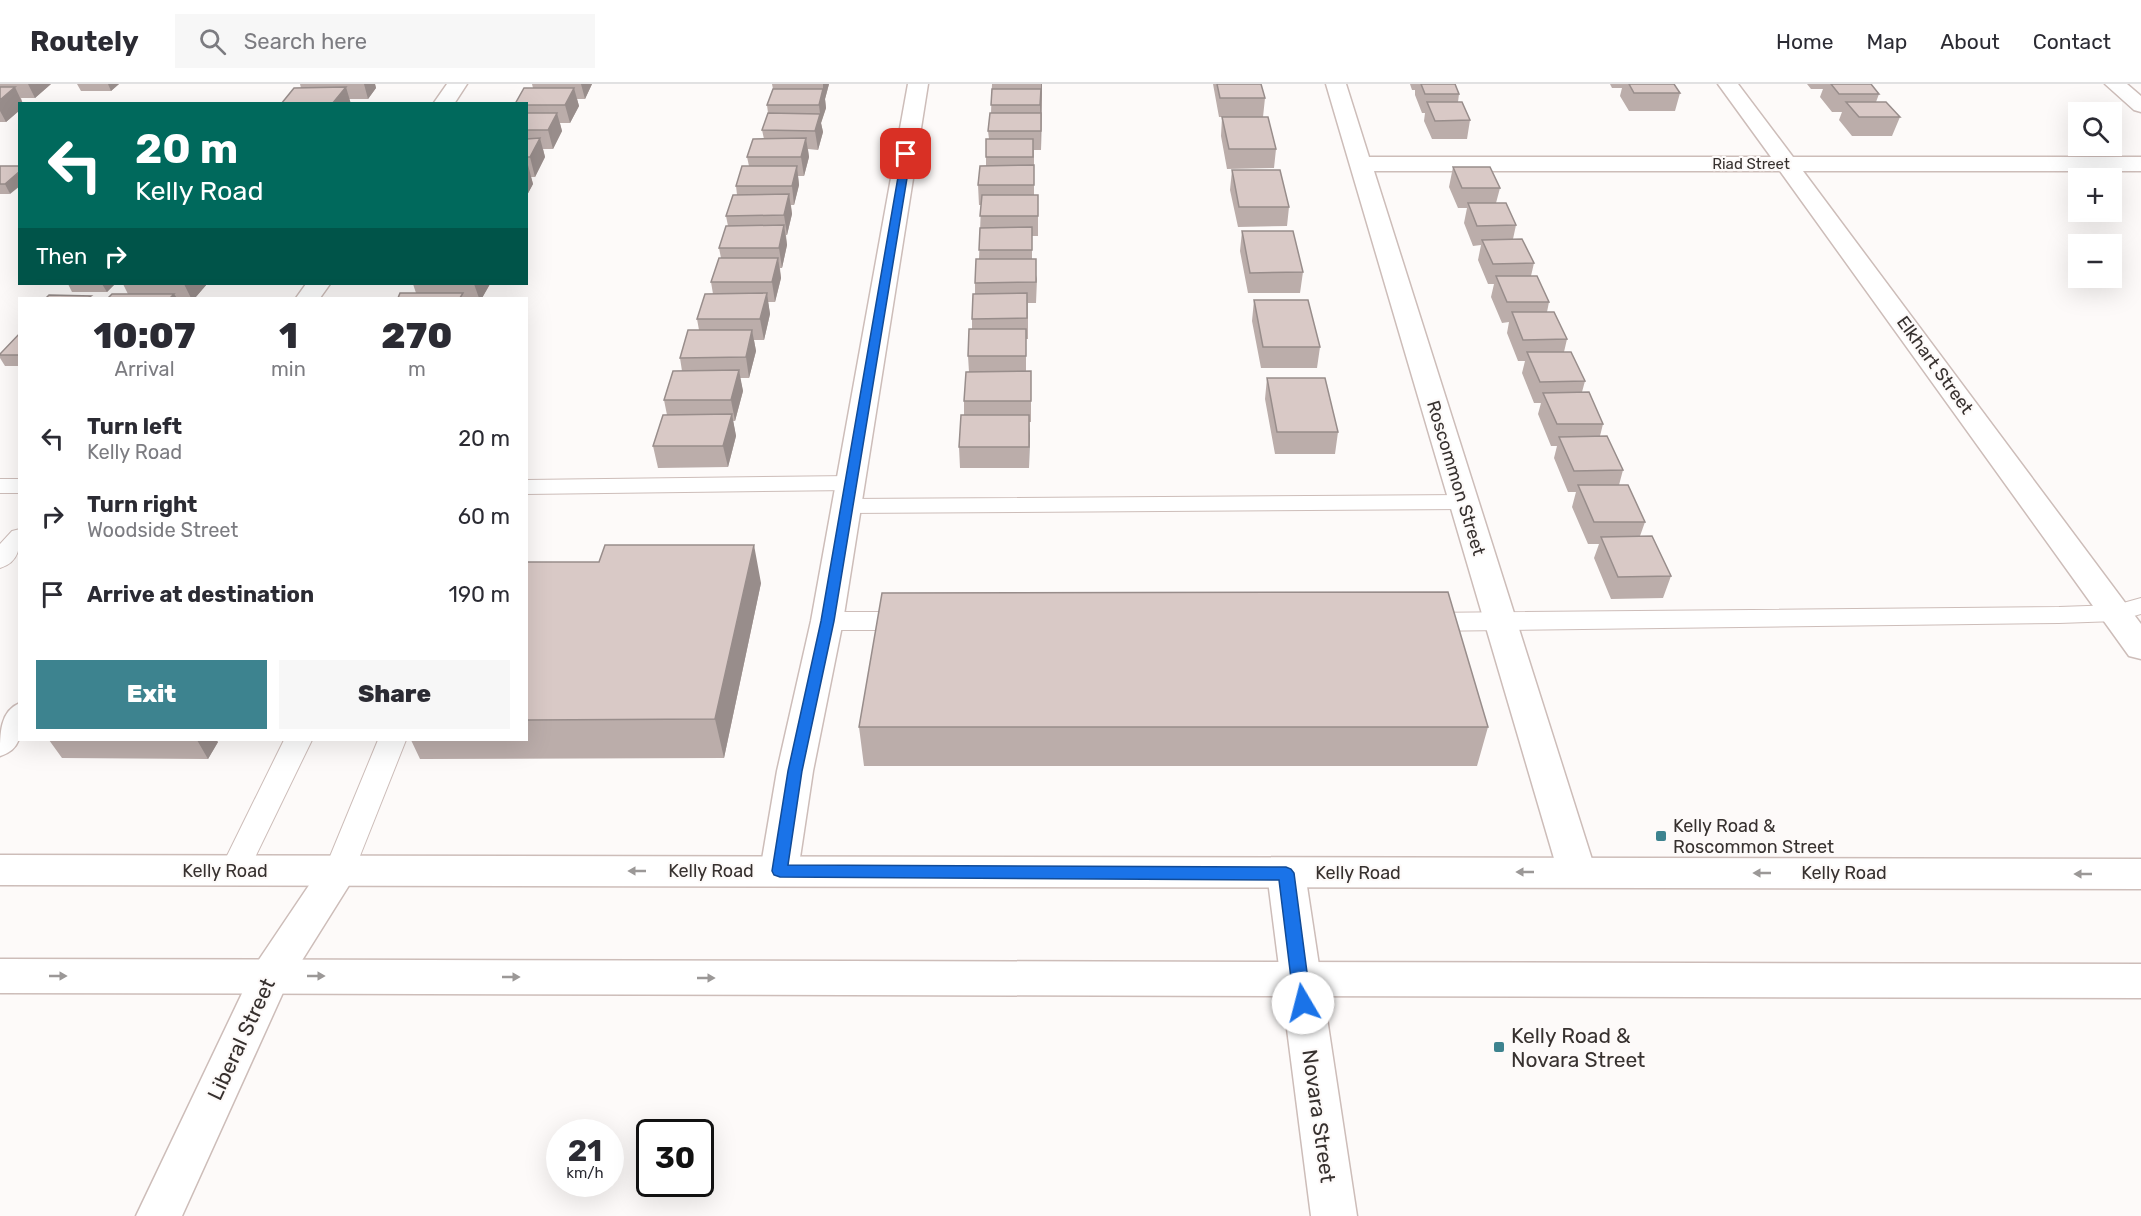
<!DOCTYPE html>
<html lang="en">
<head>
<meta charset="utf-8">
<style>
	:root { --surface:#fff; --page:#f7f7f7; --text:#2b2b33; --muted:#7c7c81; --line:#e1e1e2; --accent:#3d838f }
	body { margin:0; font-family:Rubik,sans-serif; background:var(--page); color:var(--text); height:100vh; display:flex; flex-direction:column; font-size:22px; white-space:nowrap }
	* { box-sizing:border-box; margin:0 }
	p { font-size:20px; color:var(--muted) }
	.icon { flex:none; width:33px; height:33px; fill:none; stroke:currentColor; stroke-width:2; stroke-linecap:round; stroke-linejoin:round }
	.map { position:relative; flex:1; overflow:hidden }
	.side { position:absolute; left:18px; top:213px; width:510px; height:444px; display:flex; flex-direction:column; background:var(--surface); border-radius:0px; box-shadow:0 6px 24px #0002 }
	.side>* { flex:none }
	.top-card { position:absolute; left:18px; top:18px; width:510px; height:183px; border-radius:0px; box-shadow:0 6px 24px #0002; background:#00695c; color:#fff; overflow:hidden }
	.tools { position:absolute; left:2068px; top:18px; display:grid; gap:12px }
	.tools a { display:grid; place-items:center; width:54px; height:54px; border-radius:0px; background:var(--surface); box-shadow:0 6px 24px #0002; font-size:30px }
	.speed { position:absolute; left:546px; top:1035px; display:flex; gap:12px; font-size:30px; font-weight:700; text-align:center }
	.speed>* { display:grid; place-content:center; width:78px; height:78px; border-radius:50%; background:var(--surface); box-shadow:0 6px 24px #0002; line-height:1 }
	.speed small { font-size:15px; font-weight:400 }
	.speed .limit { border:3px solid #111; border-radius:9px; background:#fff; color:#111 }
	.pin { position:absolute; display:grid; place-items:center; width:51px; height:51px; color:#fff; margin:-26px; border-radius:12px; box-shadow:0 3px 9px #0006 }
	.me { position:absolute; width:66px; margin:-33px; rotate:352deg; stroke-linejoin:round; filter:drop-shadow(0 0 4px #0008) }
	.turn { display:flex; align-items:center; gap:21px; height:126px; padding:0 18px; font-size:27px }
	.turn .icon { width:78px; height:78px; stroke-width:2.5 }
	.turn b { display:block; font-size:42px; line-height:51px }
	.then { display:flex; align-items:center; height:57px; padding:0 18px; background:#0003; gap:12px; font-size:22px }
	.eta { display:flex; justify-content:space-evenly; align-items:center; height:102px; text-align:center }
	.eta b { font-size:36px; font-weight:800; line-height:42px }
	.cta { display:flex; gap:12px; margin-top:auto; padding:12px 18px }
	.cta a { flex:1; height:69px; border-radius:0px; background:var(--accent); color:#fff; font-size:24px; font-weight:800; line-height:69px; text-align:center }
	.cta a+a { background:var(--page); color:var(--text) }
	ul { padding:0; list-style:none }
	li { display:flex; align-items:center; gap:18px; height:78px; padding:0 18px }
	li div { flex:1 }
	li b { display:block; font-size:22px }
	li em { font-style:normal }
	header { display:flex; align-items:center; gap:36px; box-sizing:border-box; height:84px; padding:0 30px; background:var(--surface); border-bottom:2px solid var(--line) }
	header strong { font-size:28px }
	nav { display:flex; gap:33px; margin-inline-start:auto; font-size:21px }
	.search { width:420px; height:54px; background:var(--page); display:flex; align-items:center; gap:15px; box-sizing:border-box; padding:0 21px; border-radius:0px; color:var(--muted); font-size:22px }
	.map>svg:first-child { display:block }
</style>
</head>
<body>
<header>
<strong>Routely</strong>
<div class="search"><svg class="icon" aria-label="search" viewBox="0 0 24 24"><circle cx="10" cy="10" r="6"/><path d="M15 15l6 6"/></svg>Search here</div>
<nav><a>Home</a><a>Map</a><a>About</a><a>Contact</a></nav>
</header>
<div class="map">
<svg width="2141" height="1132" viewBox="0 0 2141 1132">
	<rect width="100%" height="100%" fill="#fdfaf9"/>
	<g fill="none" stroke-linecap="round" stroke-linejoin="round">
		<defs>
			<path id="service" d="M851,392L859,394L862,399L859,404L851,406L526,410V396Z
				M0,395H20V409H0Z
				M1464,411L1472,413L1475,418L1472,423L1464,425L847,429L839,427L836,422L839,417L847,415Z
				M20,445C20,462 20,478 0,484V460L12,447Z
				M2141,514V530L2116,537L2059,539L1422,547L1413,544L1409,538L1413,532L1422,529L2059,523L2116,521Z
				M827,528H911L920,531L923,537L920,543L911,546H827L818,543L815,537L818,531Z
				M284,656H312L245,794L235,798L225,794L220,786Z
				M378,656H406L354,787L349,795L339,799L329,795L324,787Z"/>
			<path id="minor" d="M447,0H467L454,20H433Z
				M908,0H928L843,537L813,687L798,787L792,798L779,802L766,798L760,787L777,687L811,537Z
				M1326,0H1346L1369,73H1771L1718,0H1738L1793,73H2141V87H1803L2141,540V575L2129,572L1780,87H1374L1596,788L1590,799L1577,803L1564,799L1558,788Z
				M2105,0H2127L2141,12V28L2134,26Z
				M306,200H330L320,214H296Z
				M20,619C20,643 26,664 0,672C0,649 0,627 20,619Z
				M339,772L352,776L358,787L286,902L182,1132H136L256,880L326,776Z
				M1286,774L1299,778L1305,789L1357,1132H1311L1267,789L1273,778Z"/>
			<path id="tertiary" d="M0,771L2141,775V805L0,801Z
				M0,875L2141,880V914L0,909Z"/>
		</defs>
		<use href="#service" stroke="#cdbdb9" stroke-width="2"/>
		<use href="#minor" stroke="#cdbdb9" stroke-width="3"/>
		<use href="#tertiary" stroke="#cdbdb9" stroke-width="3"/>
		<use href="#service" fill="#fff" fill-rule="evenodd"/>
		<use href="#minor" fill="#fff" fill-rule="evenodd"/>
		<use href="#tertiary" fill="#fff" fill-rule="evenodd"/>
	</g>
	<path fill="#bbadaa" d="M0,0H51L35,14H21L23,20H20V26L6,38H0Z
		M77,0H119L111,7H81Z
		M300,0H375L376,4L368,15H349L351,20H281L301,4Z
		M532,0H592L585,15H577L579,22L570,39H560L562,47L553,65H543L545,73L535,93H531L533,100L526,113V20L533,4Z
		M772,0H829L825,15L826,24L821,39L823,48L818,66L808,65L809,73L804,92H798L799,101L794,121H791L792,130L787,151H786L787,161L782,184H780L781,194L775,218H768L770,230L764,256H754L756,267L749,294H740L743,307L735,337H733L736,352L728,383L658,384L653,362L667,331L664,316L682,287L680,274L699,246L697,235L713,210L711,198L721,174L719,164L728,142L726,132L737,111L736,102L749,82L747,73L764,55L762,46L768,29L767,21L773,5Z
		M992,0H1042L1041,66H1034V111H1038V152H1032V175L1037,195L1036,219H1028V255H1026V287H1031V338H1029V384H960L959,363L964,331V317L969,288L968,272L972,245V235L975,210V199L979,175L981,121H979L978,101L986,82V73L989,55L988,47L991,29Z
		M1213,0H1261L1265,14L1263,33H1219Z
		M1410,0H1455L1459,10L1458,18L1470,36L1467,55H1432L1424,37L1425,29H1422L1415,11V6H1412Z
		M1610,0H1674L1680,9L1675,27H1629L1620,12L1622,4H1612Z
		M1807,0H1871L1879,10L1876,18L1900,33L1892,52H1852L1839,36L1842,28H1832L1820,13L1823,5H1811Z
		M1222,33L1276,65L1274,84L1227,85L1221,52Z
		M0,82L10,110H0Z
		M1453,83L1500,104L1496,119L1516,141L1513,155L1534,179L1531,192L1549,218L1547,228L1567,255L1564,268L1585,297L1582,308L1603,340L1600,352L1623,386L1619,401L1645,438L1640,452L1671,492L1663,514L1611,515L1594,474L1599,460H1588L1572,423L1576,408H1568L1554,374L1557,362H1551L1538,330L1541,319H1534L1522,289L1525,277H1518L1507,249L1509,238L1502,239L1491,213L1494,200H1488L1478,176L1481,161L1473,162L1464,139L1467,124H1458L1449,103Z
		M1232,86L1289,123L1287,142L1238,143L1230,106Z
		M1242,147L1303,188L1300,209H1248L1240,167Z
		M68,200H115L107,208H72Z
		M123,200H207L195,214H108L128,210Z
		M413,200H490L482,214H398L416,209Z
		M1254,216L1320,263L1317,284H1261L1252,237Z
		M20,249V282H5L0,274V270Z
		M1267,294L1338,348L1335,370H1275L1265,315Z
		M526,478L761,499L724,674L420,675L411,656H526Z
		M859,643H1488L1477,682H864Z
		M49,656H216L218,658L208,675L62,674Z"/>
	<path fill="#988d8b" d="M28,0H51L35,14Z
		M108,0H119L111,7Z
		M364,0H375L376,4L368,15Z
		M581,0H592L585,15Z
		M823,0H829L825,15L826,24L821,39L823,48L818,66L815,47L820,30L819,21L823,5Z
		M1041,0H1042L1041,66L1040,21Z
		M15,3L23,20H20V26L6,38L0,27V16Z
		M346,3L351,20H332Z
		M574,4L579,22L570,39L565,21Z
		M557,29L562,47L553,65L548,46Z
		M540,54L545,73L535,93L530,73Z
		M806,54L809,73L804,92L801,73Z
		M528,81L533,100L526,113V84Z
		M797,82L799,101L794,121L792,102Z
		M20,87V102L10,110L5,100Z
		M789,110L792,130L787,151L784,131Z
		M784,141L787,161L782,184L779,164Z
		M778,174L781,194L775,218L772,198Z
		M102,200H115L107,208Z
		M184,200H207L195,214H191Z
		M474,200H490L482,214H479Z
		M767,209L770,230L764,256L760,235Z
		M174,210L177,214H170Z
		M752,246L756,267L749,294L746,273Z
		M739,286L743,307L735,337L731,316Z
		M732,330L736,352L728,383L723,362Z
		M1029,331L1030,352L1029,384Z
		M754,461L761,499L724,674L715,635Z
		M197,656H216L218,658L208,675Z"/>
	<path fill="#d9c9c6" stroke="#988d8b" stroke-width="1.5" d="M1217,0H1261L1265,14H1220Z
		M1421,0H1455L1459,10H1425Z
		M1629,0H1674L1680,9H1634Z
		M1831,0H1871L1879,10H1839Z
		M0,3H15L0,16Z
		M346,3L332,20H281L294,4Z
		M524,4H574L565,21H526V20H515Z
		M773,5H823L819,21H767Z
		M992,5H1041L1040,21H991Z
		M1427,18H1462L1470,36L1435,37Z
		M1846,18H1886L1900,33H1859Z
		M526,29H557L548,46H526Z
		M768,29L820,30L815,47L762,46Z
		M990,29H1041V47H988Z
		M1222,33H1268L1276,65H1229Z
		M540,54L530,73H526V55Z
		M806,54L801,73H747L753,55Z
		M986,55H1033V73H986Z
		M1034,81V101H978L980,82Z
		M0,82H20V87L5,100H0Z
		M742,82H797L792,102H736Z
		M1453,83H1490L1500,104H1462Z
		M1232,86H1280L1289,123H1239Z
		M789,110L784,131L726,132L733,111Z
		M982,111H1038V132H980Z
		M1468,119H1506L1516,141L1477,142Z
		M784,141L779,164H719L726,142Z
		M1032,143V166H979L980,144Z
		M1242,147H1293L1303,188L1250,189Z
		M1522,155L1534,179L1493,180L1482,156Z
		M719,174H778L772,198H711Z
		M976,175H1036V198L975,199Z
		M1496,192H1537L1549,218H1507Z
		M400,209H463L460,214H398Z
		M767,209L760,235H697L705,210Z
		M1027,209V234L972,235L973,210Z
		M112,210H174L170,214H108Z
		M49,211L91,212L88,214H46Z
		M1254,216H1308L1320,263H1263Z
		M1512,228H1554L1567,255L1523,256Z
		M969,245H1026V272H968Z
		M688,246H752L746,273L680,274Z
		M20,249V271H0V270Z
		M1527,268H1571L1585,297L1540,298Z
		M739,286L731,316H664L673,287Z
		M1031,287V317H964L966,288Z
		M1267,294H1325L1338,348H1277Z
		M1589,308L1603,340H1557L1543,309Z
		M732,330L723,362H653L663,331Z
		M961,331H1029V363H959Z
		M1607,352L1623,386L1574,387L1559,353Z
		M1578,401H1628L1645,438H1594Z
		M1652,452L1671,492L1618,493L1601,453Z
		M605,461H754L715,635L526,636V478H599Z
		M1448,508L1488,643H859L882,509Z"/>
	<defs><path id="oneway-solid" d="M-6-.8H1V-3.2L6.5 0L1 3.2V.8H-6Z" transform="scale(1.5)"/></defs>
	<g fill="#9b9897">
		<use href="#oneway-solid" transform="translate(637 787) rotate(180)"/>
		<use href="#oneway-solid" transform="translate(1525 788) rotate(180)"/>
		<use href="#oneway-solid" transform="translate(1762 789) rotate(-180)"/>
		<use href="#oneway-solid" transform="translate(2083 790) rotate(-180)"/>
		<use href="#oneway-solid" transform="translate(58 892)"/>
		<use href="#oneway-solid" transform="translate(316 892)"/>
		<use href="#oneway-solid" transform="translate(511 893)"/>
		<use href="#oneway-solid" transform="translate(706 894)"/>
	</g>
	<path fill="#1a73e8" stroke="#114b97" stroke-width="1.5" d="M906,68L911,70L834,537L802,687L788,781L1286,783L1291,785L1294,789L1311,919L1309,924L1303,926L1297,924L1294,919L1279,796L780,793L774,791L772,787L788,687L821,537L902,70Z"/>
	<g fill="#3d838f" stroke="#fdfaf9" stroke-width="2">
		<rect x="1655" y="746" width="12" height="12" rx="3"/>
		<rect x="1493" y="957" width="12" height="12" rx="3"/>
	</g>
	<g text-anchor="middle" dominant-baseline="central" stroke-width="4.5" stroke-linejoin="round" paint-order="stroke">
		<g font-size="15" fill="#37312f" stroke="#fdfaf9">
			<text x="1751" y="80">Riad Street</text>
		</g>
		<g font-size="18" fill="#37312f" stroke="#fdfaf9">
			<text transform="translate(1935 281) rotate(54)">Elkhart Street</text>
			<text transform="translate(1456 394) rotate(73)">Roscommon Street</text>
			<text x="225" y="787">Kelly Road</text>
			<text x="711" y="787">Kelly Road</text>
			<text x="1358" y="789">Kelly Road</text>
			<text x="1844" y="789">Kelly Road</text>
		</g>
		<g font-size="18" fill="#37312f" stroke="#fdfaf9" text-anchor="start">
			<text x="1673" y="742">Kelly Road &amp;<tspan x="1673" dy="21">Roscommon Street</tspan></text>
		</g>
		<g font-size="21" fill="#37312f" stroke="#fdfaf9" text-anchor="start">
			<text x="1511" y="951">Kelly Road &amp;<tspan x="1511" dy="24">Novara Street</tspan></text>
		</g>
		<g font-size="21" fill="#37312f" stroke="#fdfaf9">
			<text transform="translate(241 955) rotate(-65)">Liberal Street</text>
			<text transform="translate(1319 1032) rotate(82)">Novara Street</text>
		</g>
	</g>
</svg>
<div class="tools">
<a><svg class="icon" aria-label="search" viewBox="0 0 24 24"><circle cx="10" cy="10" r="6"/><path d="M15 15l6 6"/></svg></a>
<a>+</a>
<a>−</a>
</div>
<div class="speed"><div>21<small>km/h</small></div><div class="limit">30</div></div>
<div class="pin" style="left:906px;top:70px;background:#d93025"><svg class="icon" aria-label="arrive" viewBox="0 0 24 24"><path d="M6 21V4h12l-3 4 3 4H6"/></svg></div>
<svg class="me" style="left:1303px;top:919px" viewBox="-20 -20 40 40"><circle r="19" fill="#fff"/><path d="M0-13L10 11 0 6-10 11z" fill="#1a73e8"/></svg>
<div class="top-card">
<div class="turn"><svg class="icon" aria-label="left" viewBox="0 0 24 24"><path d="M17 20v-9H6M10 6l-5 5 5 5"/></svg><div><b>20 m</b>Kelly Road</div></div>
<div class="then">Then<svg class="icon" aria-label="right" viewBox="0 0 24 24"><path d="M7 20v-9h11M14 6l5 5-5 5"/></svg></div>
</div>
<section class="side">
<div class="eta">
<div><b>10:07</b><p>Arrival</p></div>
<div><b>1</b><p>min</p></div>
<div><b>270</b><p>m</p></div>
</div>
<ul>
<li><svg class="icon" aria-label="left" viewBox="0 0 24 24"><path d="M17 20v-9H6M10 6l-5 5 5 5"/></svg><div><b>Turn left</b><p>Kelly Road</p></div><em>20 m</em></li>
<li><svg class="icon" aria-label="right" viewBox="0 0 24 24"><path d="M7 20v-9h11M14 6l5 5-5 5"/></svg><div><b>Turn right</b><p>Woodside Street</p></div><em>60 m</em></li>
<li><svg class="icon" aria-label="arrive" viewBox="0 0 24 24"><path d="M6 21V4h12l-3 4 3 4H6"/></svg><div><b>Arrive at destination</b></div><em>190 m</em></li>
</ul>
<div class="cta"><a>Exit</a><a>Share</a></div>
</section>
</div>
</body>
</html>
